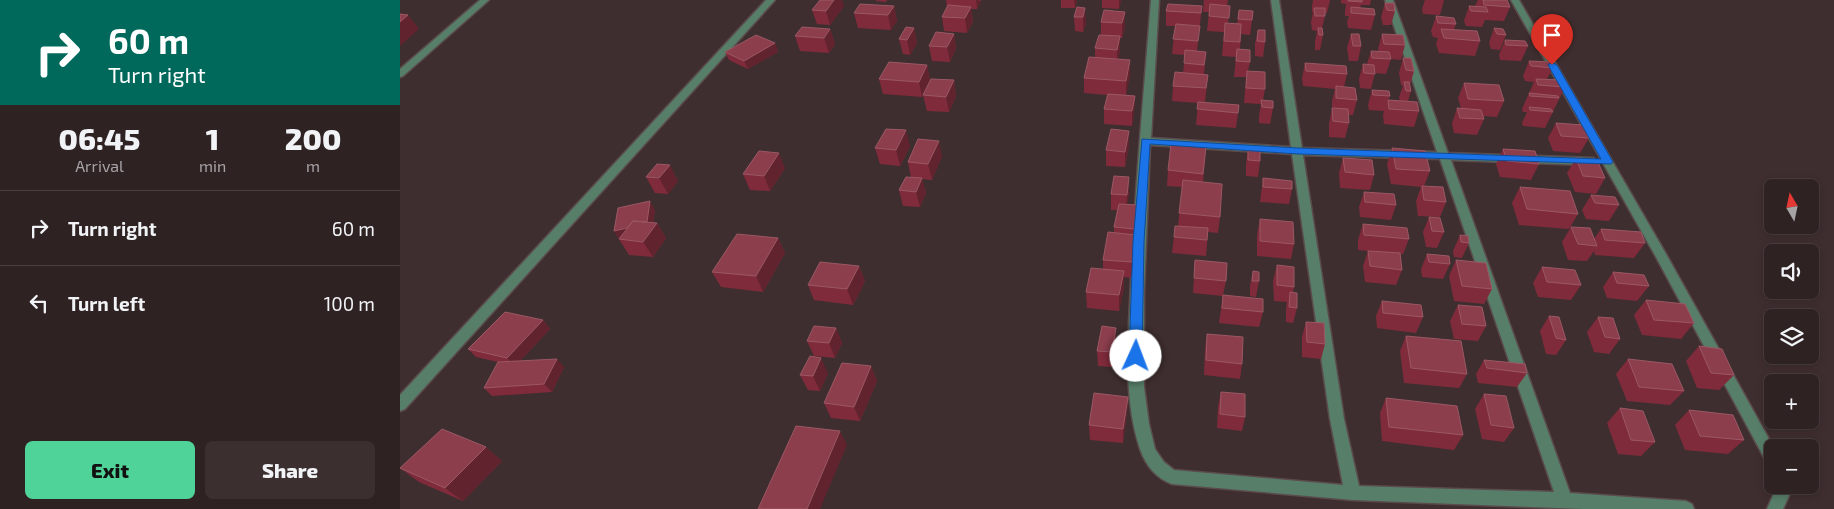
<!DOCTYPE html>
<html lang="en">
<head>
<meta charset="utf-8">
<style>
	:root { --surface:#2f2223; --page:#3b2f30; --text:#f1f3f6; --muted:#a7a4a6; --line:#4a3f41; --accent:#50d398 }
	body { margin:0; font-family:"Exo 2",sans-serif; background:var(--page); color:var(--text); height:100vh; display:flex; flex-direction:column; font-size:19px; white-space:nowrap }
	* { box-sizing:border-box; margin:0 }
	p { font-size:16px; color:var(--muted) }
	.icon { flex:none; width:28px; height:28px; fill:none; stroke:currentColor; stroke-width:2; stroke-linecap:round; stroke-linejoin:round }
	.map { position:relative; flex:1; overflow:hidden }
	.drawer { display:flex; flex-direction:column; background:var(--surface); width:400px }
	.drawer>* { flex:none }
	.banner { background:#00695c; color:#fff; overflow:hidden }
	.needle { width:32px; rotate:351deg }
	.controls { position:absolute; left:1364px; top:179px; display:grid; gap:10px }
	.controls a { display:grid; place-items:center; width:55px; height:55px; border-radius:8px; background:var(--surface); box-shadow:0 2px 8px #0003,0 0 0 1px var(--line); font-size:25px }
	.pin { position:absolute; display:grid; place-items:center; width:42px; height:42px; color:#fff; margin:-51px -21px; border-radius:50% 50% 50% 0; rotate:-45deg; box-shadow:0 0 5px #0007 }
	.pin .icon { rotate:45deg }
	.me { position:absolute; width:55px; margin:-28px; rotate:2deg; stroke-linejoin:round; filter:drop-shadow(0 0 4px #0008) }
	.turn { display:flex; align-items:center; gap:18px; height:105px; padding:0 25px; font-size:22px }
	.turn .icon { width:65px; height:65px; stroke-width:2.5 }
	.turn b { display:block; font-size:35px; line-height:42px }
	.eta { display:flex; justify-content:space-evenly; align-items:center; height:85px; text-align:center }
	.eta b { font-size:30px; font-weight:800; line-height:35px }
	.cta { display:flex; gap:10px; margin-top:auto; padding:10px 25px }
	.cta a { flex:1; height:58px; border-radius:8px; background:var(--accent); color:#111; font-size:20px; font-weight:800; line-height:58px; text-align:center }
	.cta a+a { background:var(--page); color:var(--text) }
	ul { padding:0; list-style:none }
	li { display:flex; align-items:center; gap:15px; height:75px; padding:0 25px; border-top:1px solid var(--line) }
	li div { flex:1 }
	li b { display:block; font-size:19px }
	li em { font-style:normal }
	main { display:flex; flex:1; min-height:0 }
	.map>svg:first-child { display:block }
</style>
</head>
<body>
<main>
<section class="drawer">
<div class="banner">
<div class="turn"><svg class="icon" aria-label="right" viewBox="0 0 24 24"><path d="M7 20v-9h11M14 6l5 5-5 5"/></svg><div><b>60 m</b>Turn right</div></div>
</div>
<div class="eta">
<div><b>06:45</b><p>Arrival</p></div>
<div><b>1</b><p>min</p></div>
<div><b>200</b><p>m</p></div>
</div>
<ul>
<li><svg class="icon" aria-label="right" viewBox="0 0 24 24"><path d="M7 20v-9h11M14 6l5 5-5 5"/></svg><div><b>Turn right</b></div><em>60 m</em></li>
<li><svg class="icon" aria-label="left" viewBox="0 0 24 24"><path d="M17 20v-9H6M10 6l-5 5 5 5"/></svg><div><b>Turn left</b></div><em>100 m</em></li>
</ul>
<div class="cta"><a>Exit</a><a>Share</a></div>
</section>
<div class="map">
<svg width="1434" height="509" viewBox="0 0 1434 509">
	<rect width="100%" height="100%" fill="#3f2e2f"/>
	<g fill="none" stroke-linecap="round" stroke-linejoin="round">
		<defs>
			<path id="minor" d="M80,0H89L3,76L0,77V69Z
				M366,0H375L5,409L0,411V395Z
				M751,0H759L751,138L891,147L871,0H879L902,148L1037,152L985,0H993L1048,153L1194,158L1196,161L1190,165L1051,160L1170,493L1286,501L1292,504L1294,509H1184L953,500L772,484C756,478 746,466 740,449C722,396 729,335 731,280C735,186 744,93 751,0ZM750,145L892,154L930,419L943,485L774,470L764,462L755,449L749,424L744,387V292ZM903,155L1040,159L1154,492L959,486L944,419Z
				M1111,0H1119L1266,254L1374,448H1372V465L1367,463L1256,257Z
				M1374,485H1390L1391,491L1383,509H1367L1375,491Z"/>
		</defs>
		<use href="#minor" stroke="#5b4b4c" stroke-width="3"/>
		<use href="#minor" fill="#567e69" fill-rule="evenodd"/>
	</g>
	<path fill="#802b3b" d="M476,0H487L486,2L476,1Z
		M546,0H581L577,9H571L573,21L567,33L544,31L542,17L547,7Z
		M661,0H677L675,8H661Z
		M702,0H721L719,9L702,8Z
		M804,0H828L827,6H830L828,23L837,24L839,10L852,20L850,35L841,34L840,49L850,62L848,71L865,89L863,100L873,108L870,124L859,123V116L861,104L844,103L846,77H834L836,57L822,56L824,32L807,31L809,12H803Z
		M913,0H930L927,13H925V16L922,28L923,35L920,50H915V42L917,31L912,30L911,22L913,12H912V6Z
		M941,0H971L970,5H961L960,8L975,15L971,30L948,28L947,22L949,16H945V11L946,4L941,3Z
		M1025,0H1044L1040,15L1023,14L1022,9Z
		M1078,0H1107L1110,7L1104,21L1085,20L1082,27L1066,26L1064,21L1069,6H1075Z
		M985,3L995,11L991,25H983L981,17Z
		M444,6L430,25L417,24L412,10Z
		M494,6L497,21L491,30L458,28L454,13Z
		M802,6L797,51L806,52L804,74L808,75L805,102L838,113L836,128L796,125L798,103L772,101L773,86L783,73L785,55L772,54L775,26H766V11Z
		M677,7L686,23L683,32L675,31L674,17Z
		M725,12V27L722,38H720V51L718,59L730,75L726,95L735,96L734,111L732,126L704,124V109L707,95L684,93V78L695,58V48L701,35V22Z
		M1036,16L1056,24L1054,29L1080,41L1075,56L1039,53L1036,44L1038,38L1033,37L1031,31Z
		M514,28L517,43L510,55L503,54L499,39Z
		M1094,28L1106,35L1100,50L1091,49L1089,43Z
		M430,29L435,44L429,53L400,51L395,36Z
		M858,30L865,42L863,57L855,56V44Z
		M554,34L556,48L550,62L532,61L529,46Z
		M951,34L961,46L958,61H949L947,48Z
		M982,34L1005,45L1001,60L991,59L986,74L975,73L971,89L960,88L959,79L963,64H967L971,51L979,52L978,49Z
		M1105,40L1128,46L1121,61L1100,60L1099,55Z
		M375,43L378,52L348,69L329,60L325,52Z
		M1003,58L1014,71L1010,85L1011,91L1008,101L1019,111L1014,127L984,124L983,115L984,111L969,110L968,105L972,90L990,96L988,100L1000,101L999,97L1003,86L1001,85L999,73Z
		M1129,61L1153,68L1147,79L1165,87L1145,128L1123,126L1122,123L1127,112H1123L1122,109L1134,82L1125,81L1123,76Z
		M905,63L947,74L944,87L957,100L953,115H948L949,123L945,138L929,137V124L932,108V101L935,89L903,86L902,78Z
		M527,65L530,80L522,97L483,94L479,79Z
		M554,80L556,96L549,112L527,111L523,95Z
		M1064,83L1104,101L1097,117L1083,116L1084,119L1077,135L1054,133L1052,124L1057,108H1061L1058,98Z
		M1156,123L1189,138L1180,153L1153,151L1148,138Z
		M729,131V146L725,167L706,166V150Z
		M510,146L500,166L480,164L475,148Z
		M806,146L803,182L820,217L818,233L808,232L806,256L772,253L774,237L778,226L782,187L767,186L768,170Z
		M992,148L1030,171L1024,186L1046,202L1040,217L1018,216L1016,201L1021,187L991,184L987,164Z
		M848,149L860,161L858,177L846,176V164Z
		M1103,149L1139,164L1131,180L1100,177L1096,164Z
		M542,156L532,180L522,179L526,193L520,207L503,206L499,190L511,177L508,162Z
		M943,158L974,175L970,190L940,188L939,173Z
		M1176,158L1205,178L1196,194L1175,192L1167,173Z
		M385,168L370,191L350,190L343,174Z
		M246,177L278,181L268,194L255,193Z
		M863,178L892,189L889,204L860,202Z
		M1120,187L1178,214L1169,229L1119,225L1112,203Z
		M964,192L996,205L991,220L960,217L959,207Z
		M729,193L727,204L738,221L736,235V251L731,278L724,277V287L719,311L687,308L686,292L703,269V260L714,233V227L717,210H711V194Z
		M1191,195L1219,205L1209,221L1186,219L1182,210Z
		M255,210L253,223H257L266,238L253,257L229,255L214,231Z
		M1029,217L1044,232L1037,248L1026,247L1023,232Z
		M860,219L894,244L891,259L857,256V235Z
		M963,224L1009,239L1003,254H1000L1002,270L996,285L965,282L963,266L968,251L958,250V240Z
		M1171,227L1194,239L1201,229L1245,243L1234,258L1195,255L1194,251L1187,261L1168,260L1162,242Z
		M1060,235L1069,243L1062,258L1054,257L1053,251Z
		M378,238L385,253L363,292L321,287L312,272Z
		M1027,254L1050,264L1043,279L1022,277L1021,269Z
		M795,260L826,281L823,295L863,312L859,327L819,323L823,296L793,293Z
		M1056,260L1092,289L1084,304L1054,301L1049,276Z
		M877,265L894,287L893,292L897,308L893,323L886,322V308L887,302L874,301L873,281Z
		M459,266L465,281L453,305L414,300L408,285Z
		M1142,267L1181,285L1171,300L1138,297L1133,283Z
		M853,271L859,281L856,297L850,296V286Z
		M1213,272L1249,286L1237,301L1207,298L1203,287Z
		M1246,300L1294,323L1281,339L1242,335L1234,315Z
		M982,301L1023,317L1016,333L977,328L976,316Z
		M1058,305L1086,326L1078,341L1054,339L1050,321Z
		M1149,316L1166,340L1156,355L1146,354L1140,331Z
		M1198,317L1220,339L1209,354L1194,352L1187,332Z
		M143,320L150,329L120,361L164,367L152,392L92,396L84,388L98,362L76,357L68,349Z
		M906,322L925,344L921,359L902,357V337Z
		M436,328L442,343L435,358L414,356L407,341Z
		M807,334L842,364L840,379L804,375L805,349Z
		M1006,336L1067,374L1059,388L1004,383L1000,351Z
		M716,343L712,367L698,366L697,351Z
		M1299,346L1334,375L1319,390L1297,388L1286,361Z
		M1228,359L1284,391L1270,405L1227,401L1216,374Z
		M1084,360L1127,373L1117,387L1078,383L1076,374Z
		M471,366L477,381L460,421L431,418L424,403Z
		M428,373L420,391L408,390L400,375Z
		M821,392L845,417L842,431L817,428L818,407Z
		M1084,394L1114,428L1104,442L1082,439L1075,409Z
		M728,397L727,411L723,443L690,440L689,425Z
		M986,398L1063,435L1054,450L982,441L980,413Z
		M1220,408L1255,442L1241,456L1218,454L1207,423Z
		M1289,410L1344,440L1328,454L1285,450L1275,425Z
		M102,461L63,501L19,482L0,468Z"/>
	<path fill="#61242e" d="M434,0H442L444,6L430,25L426,11Z
		M576,0L581,1L577,9Z
		M674,0H677L675,8Z
		M719,0H721V1L719,9Z
		M494,6L497,21L491,30L488,15Z
		M571,7L573,21L567,33L565,18Z
		M685,8L686,23L683,32V17Z
		M725,12V27L722,38V23Z
		M8,15L19,29L0,46V22Z
		M514,28L517,43L510,55L507,40Z
		M430,29L435,44L429,53L424,38Z
		M554,34L556,48L550,62L547,47Z
		M720,36V51L717,65V50Z
		M375,43L378,52L348,69L344,61Z
		M730,60V75L726,97V81Z
		M527,65L530,80L522,97L519,82Z
		M554,80L556,96L549,112L546,97Z
		M735,96L734,111L732,126V111Z
		M506,130L510,146L500,166L496,150Z
		M729,131V146L725,167V152Z
		M539,141L542,156L532,180L528,164Z
		M379,153L385,168L370,191L364,176Z
		M270,165L278,181L268,194L259,178Z
		M729,177V193L726,211L727,195Z
		M522,178L526,193L520,207L516,192Z
		M250,201L255,210L252,229L257,223L266,238L253,257L243,242L219,239L214,231Z
		M738,205V221L734,244L735,229Z
		M736,235V251L731,278L732,262Z
		M378,238L385,253L363,292L356,276Z
		M459,266L465,281L453,305L447,289Z
		M724,271V287L719,311V295Z
		M143,320L150,329L115,366L107,358Z
		M436,328L442,343L435,358L429,343Z
		M716,328V343L712,367V352Z
		M421,358L428,373L420,391L413,376Z
		M157,359L164,367L152,392L144,384Z
		M471,366L477,381L460,421L454,407Z
		M728,397L727,411L723,443V429Z
		M440,431L447,445L420,509H407Z
		M86,447L102,461L63,501L45,488Z"/>
	<path fill="#8c3e4d" stroke="#9b5864" d="M420,0H434L426,11L412,10Z
		M948,0H962V2L948,1Z
		M1083,0H1107L1110,7L1084,5Z
		M985,3H994L995,11L987,10Z
		M460,4L494,6L488,15L454,13Z
		M768,4L802,6L801,13L766,11Z
		M810,4L830,6L829,18L809,16Z
		M548,5L571,7L565,18L542,17Z
		M1069,6L1086,7L1088,12L1071,11Z
		M677,7L685,8L683,17H674Z
		M951,7L974,9L975,15L951,13Z
		M914,8H925V16H915Z
		M704,10L725,12L722,23L701,22Z
		M839,10L853,11L852,20L838,19Z
		M0,14L8,15L0,22Z
		M1036,16L1054,18L1056,24L1038,23Z
		M825,23L841,24L840,42L824,41Z
		M776,24L800,26L798,41L773,39Z
		M402,27L430,29L424,38L395,36Z
		M506,27L514,28L507,40L499,39Z
		M918,28H922L923,35H919Z
		M1094,28L1103,29L1106,35L1097,34Z
		M1041,29L1077,31L1080,41L1044,38Z
		M858,30H865V42L857,41Z
		M536,32L554,34L547,47L529,46Z
		M951,34H959L961,46H953Z
		M982,34L1003,35L1005,45L984,44Z
		M356,35L375,43L344,61L325,52Z
		M699,35L720,36L717,50L695,48Z
		M1105,40L1125,41L1128,46L1106,45Z
		M837,49L850,50V62L836,61Z
		M785,50L806,52L804,65L784,63Z
		M971,51L989,52L991,59L972,58Z
		M689,57L730,60L726,81L684,78Z
		M1003,58H1011L1014,71L1006,70Z
		M1129,61L1150,62L1153,68L1131,66Z
		M489,62L527,65L519,82L479,79Z
		M905,63L946,66L947,74L906,71Z
		M963,64L974,65L975,74L964,73Z
		M847,71L865,72V89L846,88Z
		M775,72L808,75L806,88L773,86Z
		M531,79L554,80L546,97L523,95Z
		M1136,79L1162,80L1165,87L1138,85Z
		M1004,82H1009L1011,91H1006Z
		M1064,83L1099,85L1104,101L1068,99Z
		M936,86L955,88L957,100L936,98Z
		M972,90L989,91L990,96L973,95Z
		M1129,93L1158,96L1159,98L1130,96Z
		M708,94L735,96L732,111L704,109Z
		M861,100L873,101V108L862,107Z
		M988,100L1017,102L1019,111L989,109Z
		M798,102L839,105L838,113L797,109Z
		M1129,107L1151,109L1153,112L1130,110Z
		M932,108L948,109L949,123L933,121Z
		M1057,108L1081,110L1084,119L1060,118Z
		M1156,123L1183,125L1189,138L1161,136Z
		M486,129L506,130L496,150L475,148Z
		M711,129L729,131L725,152L706,150Z
		M518,139L539,141L528,164L508,162Z
		M771,144L806,146L803,174L768,170Z
		M992,148L1025,151L1030,171L996,169Z
		M848,149H860V161L848,160Z
		M1103,149L1135,151L1139,164L1107,161Z
		M359,151L379,153L364,176L343,174Z
		M943,158L972,160L974,175L945,172Z
		M1176,158L1197,160L1205,178L1183,176Z
		M257,164L270,165L259,178L246,177Z
		M714,176L729,177L727,195L711,194Z
		M506,177L522,178L516,192L499,190Z
		M863,178L892,181V189L863,187Z
		M783,180L822,184L820,217L779,213Z
		M1022,186L1043,187L1046,202L1024,200Z
		M1120,187L1170,191L1178,214L1127,209Z
		M964,192L994,194L996,205L965,202Z
		M1191,195L1215,197L1219,205L1195,203Z
		M250,201L247,222L233,221L227,228L214,231L218,208Z
		M719,204L738,205L735,229L714,227Z
		M1029,217L1040,218L1044,232L1032,231Z
		M860,219L893,222L894,244L860,241Z
		M233,221L257,223L243,242L219,239Z
		M963,224L1007,228L1009,239L964,235Z
		M775,226L808,228L807,240L774,237Z
		M1171,227L1190,228L1197,246L1178,244Z
		M1201,229L1241,232L1245,243L1205,240Z
		M708,232L736,235L732,262L703,260Z
		M337,234L378,238L356,276L312,272Z
		M1060,235L1068,236L1069,243L1061,242Z
		M968,251L1000,253L1002,270L970,266Z
		M1027,254L1049,256L1050,264L1029,262Z
		M795,260L827,263L826,281L794,278Z
		M1056,260L1086,263L1092,289L1062,286Z
		M420,262L459,266L447,289L408,285Z
		M877,265L894,267V287L877,285Z
		M1142,267L1175,270L1181,285L1147,282Z
		M691,268L724,271L719,295L686,292Z
		M853,271L859,272V281H852Z
		M1213,272L1244,275L1249,286L1217,283Z
		M890,292L897,293V308L889,307Z
		M823,295L863,299V312L822,308Z
		M1246,300L1285,304L1294,323L1254,320Z
		M982,301L1021,305L1023,317L983,313Z
		M1058,305L1082,307L1086,326L1062,324Z
		M105,312L143,320L107,358L68,349Z
		M1149,316L1159,317L1166,340L1156,338Z
		M1198,317L1213,318L1220,339L1205,337Z
		M906,322L924,323L925,344L907,342Z
		M414,326L436,328L429,343L407,341Z
		M702,326L716,328L712,352L697,351Z
		M807,334L843,337L842,364L806,360Z
		M1006,336L1061,341L1067,374L1011,368Z
		M1299,346L1322,349L1334,375L1311,373Z
		M410,356L421,358L413,376L400,375Z
		M157,359L144,384L84,388L98,362Z
		M1228,359L1272,364L1284,391L1239,387Z
		M1084,360L1125,364L1127,373L1087,368Z
		M442,363L471,366L454,407L424,403Z
		M821,392L845,394V417L820,414Z
		M694,393L728,397L723,429L689,425Z
		M1084,394L1106,396L1114,428L1091,425Z
		M986,398L1057,406L1063,435L989,427Z
		M1220,408L1243,411L1255,442L1231,440Z
		M1289,410L1333,415L1344,440L1300,436Z
		M396,426L440,431L407,509H358Z
		M42,429L86,447L45,488L0,468Z"/>
	<path fill="#1a73e8" stroke="#114b97" d="M1152,62L1157,65L1213,162L1211,164L898,154L750,144L744,242L742,356L740,359H731L729,356L733,242L742,139L898,148L1201,159L1148,65Z"/>
</svg>
<div class="controls">
<a><svg class="needle" viewBox="-14 -14 28 28"><path d="M0-13l5 13h-10z" fill="#e53935"/><path d="M0 13l5-13h-10z" fill="#a7a4a6"/></svg></a>
<a><svg class="icon" aria-label="sound" viewBox="0 0 24 24"><path d="M4 9h4l5-4v14l-5-4H4zM17 9q2 3 0 6"/></svg></a>
<a><svg class="icon" aria-label="layers" viewBox="0 0 24 24"><path d="M12 4l9 5-9 5-9-5zM3 14l9 5 9-5"/></svg></a>
<a>+</a>
<a>−</a>
</div>
<div class="pin" style="left:1152px;top:65px;background:#d93025"><svg class="icon" aria-label="arrive" viewBox="0 0 24 24"><path d="M6 21V4h12l-3 4 3 4H6"/></svg></div>
<svg class="me" style="left:736px;top:356px" viewBox="-20 -20 40 40"><circle r="19" fill="#fff"/><path d="M0-13L10 11 0 6-10 11z" fill="#1a73e8"/></svg>
</div>
</main>
</body>
</html>
